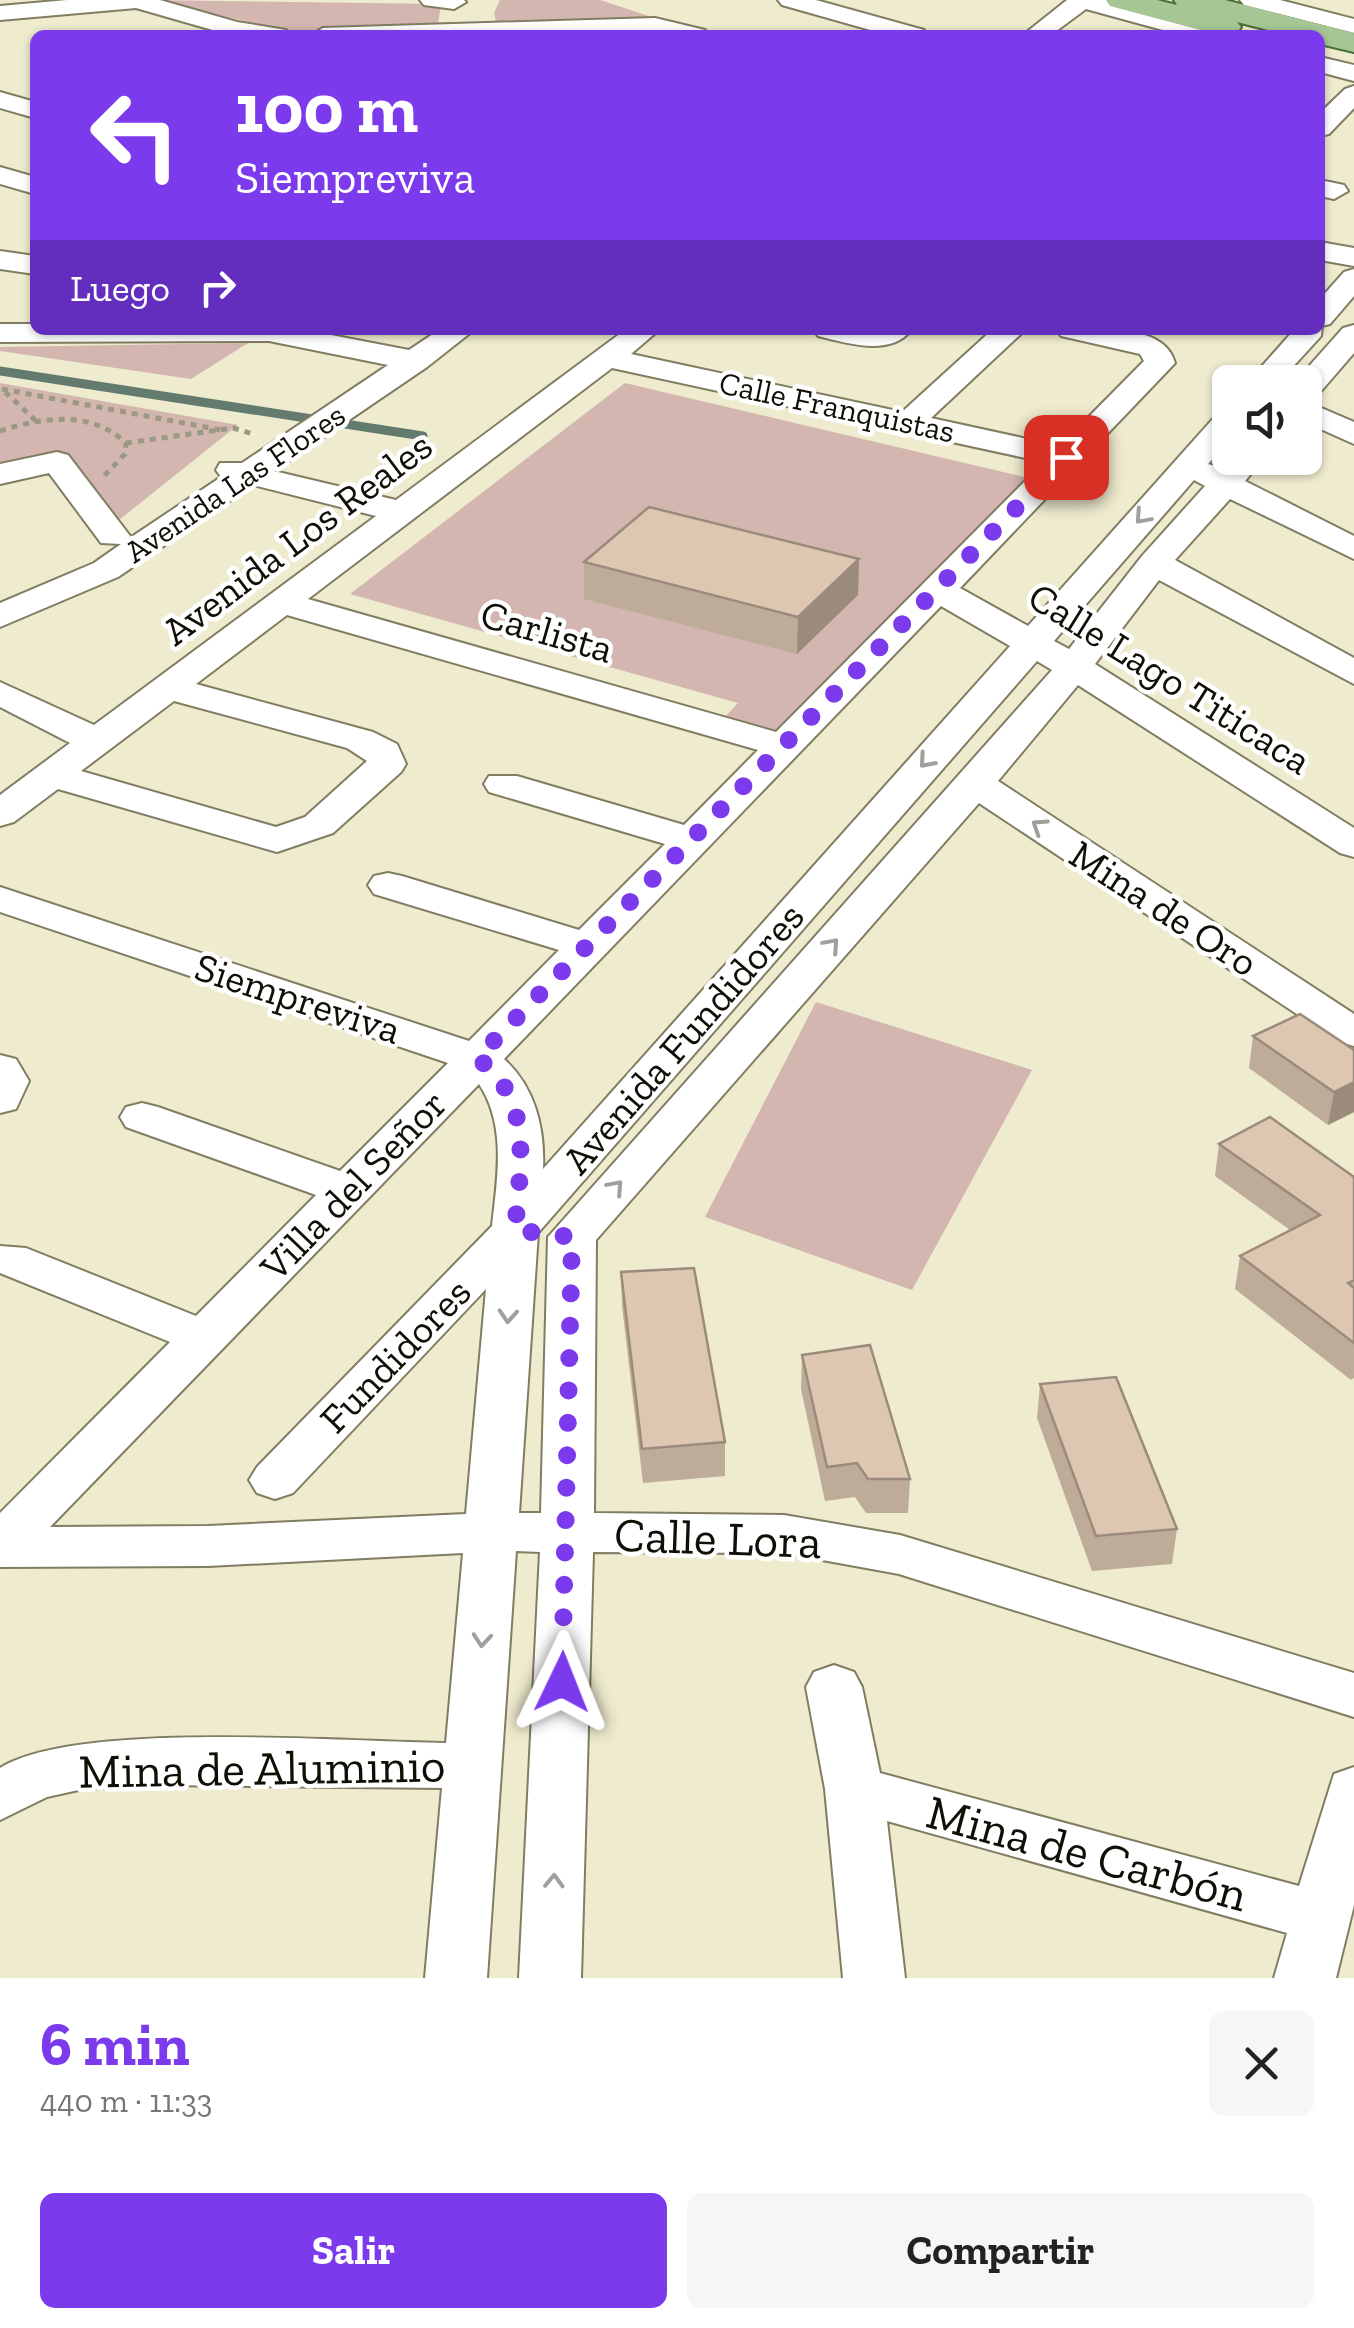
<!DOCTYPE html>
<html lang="es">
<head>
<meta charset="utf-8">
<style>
	:root { --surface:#fff; --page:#f6f6f6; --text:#222; --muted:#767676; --accent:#7c3aed }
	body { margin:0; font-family:"Zilla Slab",serif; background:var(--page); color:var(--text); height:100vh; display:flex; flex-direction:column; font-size:38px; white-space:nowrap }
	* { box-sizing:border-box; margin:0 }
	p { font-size:32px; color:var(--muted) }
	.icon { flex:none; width:55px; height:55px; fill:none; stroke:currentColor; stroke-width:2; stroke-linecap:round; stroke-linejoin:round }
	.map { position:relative; height:1978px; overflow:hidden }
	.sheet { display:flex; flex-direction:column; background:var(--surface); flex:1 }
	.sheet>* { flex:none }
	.hud { position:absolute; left:30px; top:30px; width:1295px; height:305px; border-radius:15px; box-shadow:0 2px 8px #0004; background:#7c3aed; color:#fff; overflow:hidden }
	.fabs { position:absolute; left:1212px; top:365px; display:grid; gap:20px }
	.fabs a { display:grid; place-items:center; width:110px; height:110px; border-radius:15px; background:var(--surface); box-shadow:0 2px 8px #0004; font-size:50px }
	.pin { position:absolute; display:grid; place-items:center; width:85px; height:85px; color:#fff; margin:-42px; border-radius:20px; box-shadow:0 5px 15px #0006 }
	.me { position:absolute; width:110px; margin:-55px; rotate:2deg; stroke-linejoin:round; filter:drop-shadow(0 0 8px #0008) }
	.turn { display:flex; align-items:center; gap:35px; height:210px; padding:0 40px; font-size:45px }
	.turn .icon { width:130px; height:130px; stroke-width:2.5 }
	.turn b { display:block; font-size:70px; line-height:85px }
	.then { display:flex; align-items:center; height:95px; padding:0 40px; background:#0003; gap:20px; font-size:38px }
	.round { display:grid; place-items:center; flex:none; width:105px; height:105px; border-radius:15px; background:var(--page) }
	.headline { display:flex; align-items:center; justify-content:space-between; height:170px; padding:0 40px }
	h1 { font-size:60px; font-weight:800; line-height:75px; color:var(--accent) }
	.button { display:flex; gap:20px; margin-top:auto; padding:20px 40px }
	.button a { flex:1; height:115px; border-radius:15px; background:var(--accent); color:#fff; font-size:40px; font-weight:800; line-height:115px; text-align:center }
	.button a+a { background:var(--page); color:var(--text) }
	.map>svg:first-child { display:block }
</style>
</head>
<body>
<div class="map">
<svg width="1354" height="1978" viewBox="0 0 1354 1978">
	<rect width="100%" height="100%" fill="#eeebce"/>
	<path fill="#d3b6af" d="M151,0L441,4L438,24L290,31Z
		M500,0H600L664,21L497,25L494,13Z
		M248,343L191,379L0,351V347Z
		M0,383L238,425L114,524L68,453L0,468Z
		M625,383L1029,478L780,731L725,717L738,703L350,594Z
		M816,1002L1032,1070L912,1290L705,1217Z"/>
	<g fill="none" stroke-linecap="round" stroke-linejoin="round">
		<path stroke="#637a6e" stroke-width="9" d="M0,371L423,436"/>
		<defs>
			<path id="minor" d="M67,0H160L237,22L286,30L289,35H230L136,8L0,20V6Z
				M420,0H464L466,2L454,9L424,5Z
				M778,0H816L924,30L927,35H888L782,5Z
				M1067,0H1106L1218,30L1221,35H1181L1086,9L1051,35H1023Z
				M1240,0H1280L1354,19V33L1244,5Z
				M655,18L705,30L708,35H311L323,28Z
				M1320,57L1354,65V81L1320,72Z
				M1354,86V108L1329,134L1320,136V113L1345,89Z
				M0,92L35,102V118L0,108Z
				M0,167L35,177V194L0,184Z
				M1320,180L1344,185L1348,191L1334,199L1320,196Z
				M1320,242L1354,248V266L1320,260Z
				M0,251L35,256V274L0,269Z
				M1354,269V296L1330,324L1322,326L1321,336L1279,382H1248L1294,330H1320V299L1344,272Z
				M0,324H35V330H305L409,350L439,330H474L427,367L274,471L396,500L625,330H659L631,354L902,412L992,330H1025L931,418L1060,446L1144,361L1140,354L1061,336L1057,330C1092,330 1164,321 1175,363L960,588L1028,626L1219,412L1230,410V439L1208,464L1221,468L1231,458H1264L1245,481L1354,536V559L1230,499L1175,560L1354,658V684L1159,580L1095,664L1354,828V857L1340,853L1078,685L998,781L1354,1014V1046L1339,1042L979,803L596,1240L594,1513L784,1515L900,1535L1354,1673V1717L899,1574L784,1553L593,1552L581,1978H519L540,1552L516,1551L487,1978H425L442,1788L154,1785L83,1789L47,1797L0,1820V1768C78,1720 345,1742 446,1743L463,1553L208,1566L0,1567V1513L170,1342L0,1273V1246L26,1248L196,1316L316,1195L126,1127L120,1117L126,1107L142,1103L158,1107L340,1171L448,1063L0,912V887L469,1041L559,950L374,894L368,885L374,876L388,873L402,876L579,930L665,844L489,792L484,784L489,776H517L684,825L758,750L287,615L196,684L373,732L397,744L406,764L401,772L333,833L277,852L58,789L14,822L0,826V795L70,743L0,707V682L94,725L376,516L253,485L118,577L0,627V603L94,563L121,544L101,543L49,473L0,484V464L57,452L68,455L130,536L127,540L221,477L216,470L220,463H242L388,365L269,341L0,342ZM612,368L1044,462L776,732L308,599ZM1194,480L1205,486L1142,556L1069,649L1054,641ZM941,606L1010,646L543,1169C545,1128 535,1087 504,1059ZM1037,661L1052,670L548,1237L541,1513H519L538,1233ZM174,701L347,748L367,761L305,817L276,827L81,771ZM479,1084C507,1126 497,1179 492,1226L257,1467L249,1480L257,1493L275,1499L293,1493L486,1289L466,1514L208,1526L50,1527Z
				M1354,325V353L1316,397L1305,399V382H1295L1343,328Z
				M814,330H911C891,357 846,343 818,336Z
				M1305,401L1354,422V444L1305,422Z
				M0,1055L16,1059L29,1081L16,1109L0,1113Z
				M834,1665L854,1672L862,1687L880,1773L1299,1886L1334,1774L1354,1767V1905L1336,1978H1274L1287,1933L887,1821L905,1978H843L825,1789L806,1687L814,1672Z"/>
			<path id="major" d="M1106,0H1157L1177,5L1174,0H1225L1354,33V52L1320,44V35H1287L1237,22L1241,27L1236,34L1219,35L1110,6Z"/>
		</defs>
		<use href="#minor" stroke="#807d62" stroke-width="4"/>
		<use href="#major" stroke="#4c6d36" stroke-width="4"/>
		<path stroke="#9b9983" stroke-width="5" stroke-dasharray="6 6" stroke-linecap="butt" d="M2,389L221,430
			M5,392L36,421
			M0,431C43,417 91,410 126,443L125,454L102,478
			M126,443L233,428L253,434"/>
		<use href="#minor" fill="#fff" fill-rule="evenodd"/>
		<use href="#major" fill="#a7c696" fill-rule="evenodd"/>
	</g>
	<path fill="#beab98" d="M859,559L858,595L797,654L584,599V562Z
		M1253,1036L1354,1050V1112L1328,1125L1249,1068Z
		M1219,1144L1354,1177V1378L1351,1380L1235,1289L1240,1256L1290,1230L1215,1176Z
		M621,1272L725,1442V1476L643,1483L622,1306Z
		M802,1355L910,1479L908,1513H866L855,1497L825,1501L801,1389Z
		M1040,1384L1177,1529L1172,1564L1092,1571L1037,1418Z"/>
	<path fill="#9b8b7c" d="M859,559L858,595L797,654L798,617Z
		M1354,1082V1112L1328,1125L1334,1092Z"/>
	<path fill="#ddc7b1" stroke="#9b8b7c" stroke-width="2.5" d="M649,507L859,559L798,617L584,562Z
		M1300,1014L1354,1050V1082L1334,1092L1253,1036Z
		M1270,1117L1354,1177V1280L1348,1283L1354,1288V1343L1240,1256L1320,1215L1219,1144Z
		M694,1268L725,1442L642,1449L621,1272Z
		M870,1345L910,1479H868L857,1463L827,1467L802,1355Z
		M1116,1377L1177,1529L1096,1536L1040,1384Z"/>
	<defs><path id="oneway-chevron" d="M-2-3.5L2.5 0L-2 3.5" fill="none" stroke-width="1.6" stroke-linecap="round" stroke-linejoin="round" transform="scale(2.5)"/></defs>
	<g stroke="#9f9f9b">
		<use href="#oneway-chevron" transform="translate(1142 517) rotate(132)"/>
		<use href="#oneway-chevron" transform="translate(926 761) rotate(131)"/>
		<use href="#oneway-chevron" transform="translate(1039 826) rotate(-147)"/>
		<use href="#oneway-chevron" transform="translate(832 945) rotate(-48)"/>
		<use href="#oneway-chevron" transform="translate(616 1187) rotate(-48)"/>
		<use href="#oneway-chevron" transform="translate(508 1316) rotate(94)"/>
		<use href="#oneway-chevron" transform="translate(482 1640) rotate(95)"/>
		<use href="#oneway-chevron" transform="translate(554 1881) rotate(-88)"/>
	</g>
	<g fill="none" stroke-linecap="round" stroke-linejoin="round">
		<path stroke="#7c3aed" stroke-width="18" stroke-dasharray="0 32.4" d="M562,1682L572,1237L515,1230C520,1167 535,1100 477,1058L1066,457"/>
	</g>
	<g text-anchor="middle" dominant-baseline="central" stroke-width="9" stroke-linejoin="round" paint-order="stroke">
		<g font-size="32" fill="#100f06" stroke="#fff">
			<text transform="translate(837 407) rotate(12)">Calle Franquistas</text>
			<text transform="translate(235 483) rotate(-34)">Avenida Las Flores</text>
		</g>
		<g font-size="40" fill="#100f06" stroke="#fff">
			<text transform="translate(297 538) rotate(-37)">Avenida Los Reales</text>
			<text transform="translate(547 631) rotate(16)">Carlista</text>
			<text transform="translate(1170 678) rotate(32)">Calle Lago Titicaca</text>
			<text transform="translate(1164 908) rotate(33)">Mina de Oro</text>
			<text transform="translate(298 998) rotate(18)">Siempreviva</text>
			<text transform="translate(683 1038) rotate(-49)">Avenida Fundidores</text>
			<text transform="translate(353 1185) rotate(-46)">Villa del Señor</text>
			<text transform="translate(395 1355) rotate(-46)">Fundidores</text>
		</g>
		<g font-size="48" fill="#100f06" stroke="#fff">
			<text transform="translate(718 1538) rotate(2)">Calle Lora</text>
			<text transform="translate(262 1768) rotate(-1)">Mina de Aluminio</text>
			<text transform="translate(1087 1853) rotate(15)">Mina de Carbón</text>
		</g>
	</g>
</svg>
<div class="fabs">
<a><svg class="icon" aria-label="sound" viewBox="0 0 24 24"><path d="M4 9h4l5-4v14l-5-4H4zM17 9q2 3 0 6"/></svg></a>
</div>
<div class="pin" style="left:1066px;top:457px;background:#d93025"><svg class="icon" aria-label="arrive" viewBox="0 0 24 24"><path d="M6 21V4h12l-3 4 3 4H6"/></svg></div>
<svg class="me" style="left:562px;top:1682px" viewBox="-20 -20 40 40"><path d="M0-17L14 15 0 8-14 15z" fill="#7c3aed" stroke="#fff" stroke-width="4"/></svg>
<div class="hud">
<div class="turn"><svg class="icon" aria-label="left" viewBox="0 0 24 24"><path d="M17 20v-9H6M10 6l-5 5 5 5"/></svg><div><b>100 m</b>Siempreviva</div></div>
<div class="then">Luego<svg class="icon" aria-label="right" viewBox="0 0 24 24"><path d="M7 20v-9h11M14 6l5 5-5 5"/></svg></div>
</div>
</div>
<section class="sheet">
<div class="headline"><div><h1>6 min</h1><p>440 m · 11:33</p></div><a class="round"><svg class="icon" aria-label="close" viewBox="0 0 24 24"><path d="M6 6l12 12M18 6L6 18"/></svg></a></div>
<div class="button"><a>Salir</a><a>Compartir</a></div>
</section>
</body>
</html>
